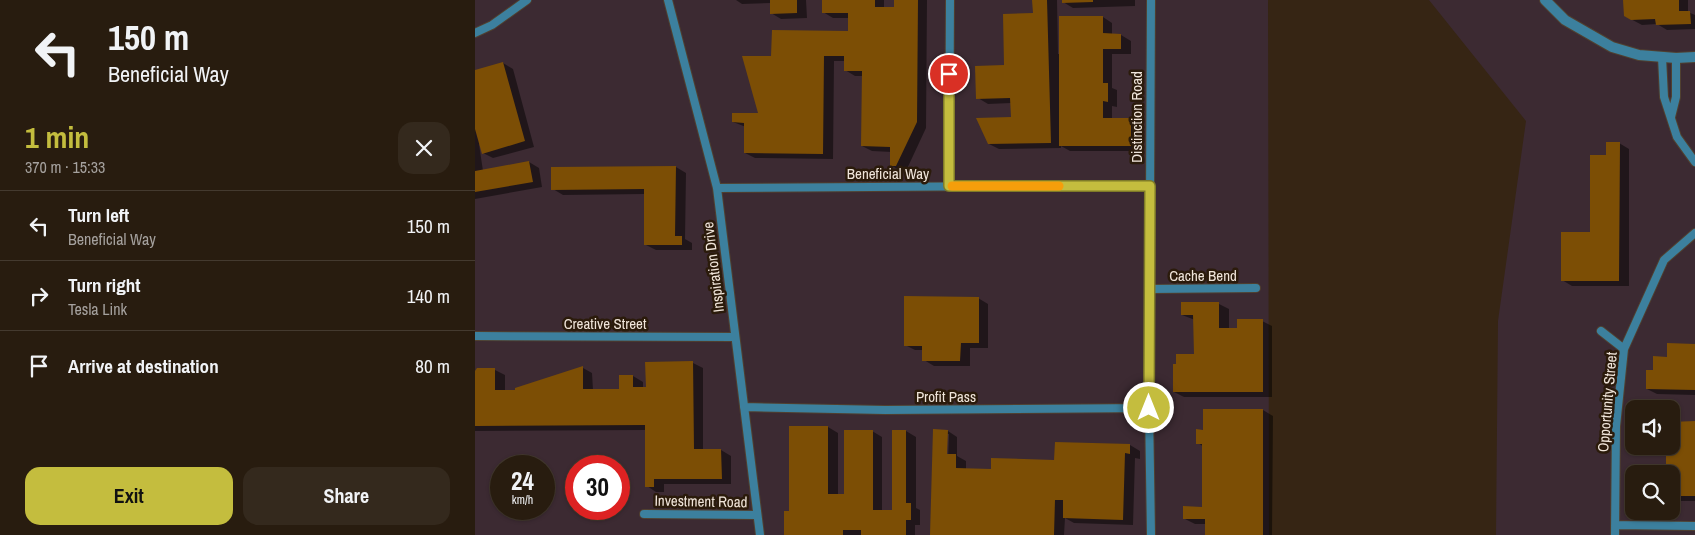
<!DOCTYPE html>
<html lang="en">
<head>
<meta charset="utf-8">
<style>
	:root { --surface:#281c0f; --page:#34291d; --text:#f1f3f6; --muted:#a5a19e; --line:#443a2f; --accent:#c4bd3e }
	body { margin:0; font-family:"Archivo Narrow",sans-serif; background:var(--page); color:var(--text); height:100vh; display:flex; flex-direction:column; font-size:19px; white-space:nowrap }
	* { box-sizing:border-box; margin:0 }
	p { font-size:16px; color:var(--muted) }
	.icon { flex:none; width:28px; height:28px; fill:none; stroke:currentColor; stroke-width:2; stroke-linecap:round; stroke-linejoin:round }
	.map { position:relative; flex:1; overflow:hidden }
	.details { display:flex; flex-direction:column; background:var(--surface); width:475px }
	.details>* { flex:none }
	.top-card { background:#281c0f; color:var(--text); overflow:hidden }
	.buttons { position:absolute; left:1150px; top:400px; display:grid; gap:10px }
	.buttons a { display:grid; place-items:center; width:55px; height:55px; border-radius:10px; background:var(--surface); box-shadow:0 1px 4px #0004,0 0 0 1px var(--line); font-size:25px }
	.speed { position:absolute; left:15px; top:455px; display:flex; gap:10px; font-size:25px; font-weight:700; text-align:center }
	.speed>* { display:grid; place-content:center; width:65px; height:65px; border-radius:50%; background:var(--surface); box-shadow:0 1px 4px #0004,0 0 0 1px var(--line); line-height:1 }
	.speed small { font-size:12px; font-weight:400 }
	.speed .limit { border:8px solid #d22; background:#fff; color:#111 }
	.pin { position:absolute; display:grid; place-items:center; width:42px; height:42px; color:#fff; margin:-21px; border:2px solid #fff; border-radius:50%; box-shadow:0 1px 5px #0007 }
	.me { position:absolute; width:55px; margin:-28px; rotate:0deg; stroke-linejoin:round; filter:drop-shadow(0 0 4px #0008) }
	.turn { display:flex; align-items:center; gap:18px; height:105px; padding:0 25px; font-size:22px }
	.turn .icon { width:65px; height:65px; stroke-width:2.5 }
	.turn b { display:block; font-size:35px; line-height:42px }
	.round { display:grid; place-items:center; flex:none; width:52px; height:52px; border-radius:15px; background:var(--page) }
	.head { display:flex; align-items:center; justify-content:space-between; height:85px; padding:0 25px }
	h1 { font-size:30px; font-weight:700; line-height:38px; color:var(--accent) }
	.cta { display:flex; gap:10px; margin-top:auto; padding:10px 25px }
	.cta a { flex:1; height:58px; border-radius:15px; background:var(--accent); color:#111; font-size:20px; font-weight:700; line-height:58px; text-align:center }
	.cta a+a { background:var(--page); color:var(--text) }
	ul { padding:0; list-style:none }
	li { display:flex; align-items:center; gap:15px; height:70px; padding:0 25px; border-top:1px solid var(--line) }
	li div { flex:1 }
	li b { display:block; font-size:19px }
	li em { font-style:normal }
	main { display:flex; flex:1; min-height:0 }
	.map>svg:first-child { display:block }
</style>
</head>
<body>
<main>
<section class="details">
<div class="top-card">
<div class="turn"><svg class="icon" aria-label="left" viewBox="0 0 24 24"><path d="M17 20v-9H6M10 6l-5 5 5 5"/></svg><div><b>150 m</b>Beneficial Way</div></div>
</div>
<div class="head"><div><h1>1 min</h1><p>370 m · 15:33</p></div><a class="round"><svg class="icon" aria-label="close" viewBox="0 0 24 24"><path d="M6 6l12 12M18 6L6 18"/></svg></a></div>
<ul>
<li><svg class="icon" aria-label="left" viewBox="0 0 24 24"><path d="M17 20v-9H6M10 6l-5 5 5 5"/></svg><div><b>Turn left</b><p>Beneficial Way</p></div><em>150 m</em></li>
<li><svg class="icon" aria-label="right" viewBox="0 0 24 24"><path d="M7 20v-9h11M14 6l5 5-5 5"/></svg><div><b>Turn right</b><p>Tesla Link</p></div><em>140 m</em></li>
<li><svg class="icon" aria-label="arrive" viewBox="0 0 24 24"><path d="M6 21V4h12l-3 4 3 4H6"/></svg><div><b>Arrive at destination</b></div><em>80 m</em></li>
</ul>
<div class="cta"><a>Exit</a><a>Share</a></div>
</section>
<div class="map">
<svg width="1220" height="535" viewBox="0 0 1220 535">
	<rect width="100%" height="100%" fill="#362514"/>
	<path fill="#3c2a32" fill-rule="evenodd" d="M0,0H793L794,535H0ZM26,466H69V509H26ZM101,466H144V509H101Z
		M954,0H1220V535H1021L1023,321L1051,121ZM1159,409H1196V446H1159ZM1159,474H1196V511H1159Z"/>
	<path fill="#0007" fill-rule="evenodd" d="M261,0H331L332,18L306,19L296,13V3L267,4Z
		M348,0H409V8H420V0H452L451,128L431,171H426L417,166V152L397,151L387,146L388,76H380L370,70V61H359L358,159L280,158L270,153L271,127L258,122L285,114L298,57L374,32V18H358L348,12Z
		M559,0H582L583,54H585L628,17L637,23V35H646L656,41V54H637V88L642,90V107L637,106V120H656L666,125V151H595L586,146V148L524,149L514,144L537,118L536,103L513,104L503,98L531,67L559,14Z
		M588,0H660V6L598,8L588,2Z
		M1150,0H1213V12L1220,15V29L1192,30L1182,24L1167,25L1150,16Z
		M28,63L38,69L59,147L18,158L8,153L5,144H4L8,171L54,162L64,168L67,187L0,199V71Z
		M1144,143L1154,149V286H1097L1087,280L1117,233L1132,156Z
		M201,167L211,173L210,239L217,243V250H181L171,245L170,194L88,195L78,189V168Z
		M503,298L513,304V348H495V366H459L449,360V350H440L430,345Z
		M744,304L754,309V329H763L787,321L797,326V397H709L699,392L720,356V320L707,315Z
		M1220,345V395L1182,394L1172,389L1179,371L1193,358Z
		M218,363L228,368V450H246L256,456V484H189V492H181L172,486L171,430L0,431V373L20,370L30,375V391H41L108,368L117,373L118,390H145V376H158L168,382V388H172Z
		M729,410H788L798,416L797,535H731L732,524H720L710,519L728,508L729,447L723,443L729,431Z
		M1220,423V501H1202L1196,497V474L1192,447L1181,446H1196Z
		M353,427L363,433V495H370L397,431L407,437V512H418L431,431L441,437V508L445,510V525H440V535H310L315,512Z
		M459,431H473L482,437V456L491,461V469L517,470L518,459L581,461V443L655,445L665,451V459L660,458L658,525L599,523L590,518L589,535H456ZM471,434H474L473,460H471Z"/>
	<path fill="#7c4e05" d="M295,0H322V13L295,14Z
		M347,0H400V7H419V0H443L442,122L421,166H415V147L386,146L387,71H369V56H349L348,154L269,153V123L257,122V113H283L267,56H296L297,30L373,31V13H347Z
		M557,0H572L576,143L513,144L501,118L536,117L535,98L501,99L500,66L529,65L528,14L558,13Z
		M587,0H618V2L587,3Z
		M1148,0H1204V11H1215L1216,24L1181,25L1180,19L1156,20L1149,16Z
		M584,16H628V33L646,34V49H628V83H633V102L628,101V118H656V146H584Z
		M28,62L50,141L7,154L0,129V70Z
		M1131,142H1145L1144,281H1086V232H1115V155H1131Z
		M54,161L58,182L0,192V171Z
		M201,166L200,236H207V245H169V189L76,190V167Z
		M429,296L504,297V343H486L485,361H447V346H429Z
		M706,302H744V328H762V319H788V392H698V364H701V354H719L718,315H706Z
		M1192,343L1220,344V390L1171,389V370H1178V356L1192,357Z
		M218,361L219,449H246L247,479H179V487H170V425L0,426V371L2,368H20V390H40V388L108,366V389H144V375H158V387H171L170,362Z
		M728,409H788V535H730V519H708V506L727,507V444H721V429L728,430Z
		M1220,421V496H1196V474H1191V446H1196V422Z
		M314,426H353V494H369V430H398V510H417V430H431V503H436V520H431V535H386V530H368V535H309V511H314Z
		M458,429L473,430L472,454H481V468L516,469V458L579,460L580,442L655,444V454L650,453L648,520L588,518V500H580L579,535H455Z"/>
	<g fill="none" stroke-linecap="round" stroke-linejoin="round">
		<defs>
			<path id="minor" d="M193,0L242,188L285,535
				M0,33L17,25L52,0
				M1187,57L1189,97L1202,137L1220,162
				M1196,117L1201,97V58
				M474,186L475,0
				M242,188L675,185
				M675,289L781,288
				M1126,331L1149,349
				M0,336L260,337
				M269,407L410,410L674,408
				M169,514L282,515
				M1140,525L1220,526
				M676,535L674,408L676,0
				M1140,535L1141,426L1149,349L1189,260L1220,233"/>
			<path id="tertiary" d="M1070,0L1090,20L1137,47L1164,55L1201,58L1220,57"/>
		</defs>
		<use href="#minor" stroke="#504030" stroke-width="10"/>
		<use href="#tertiary" stroke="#504030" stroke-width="12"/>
		<use href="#minor" stroke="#3c809e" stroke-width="8"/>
		<use href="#tertiary" stroke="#3c809e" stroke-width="10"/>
	</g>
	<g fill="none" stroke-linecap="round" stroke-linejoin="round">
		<defs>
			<path id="route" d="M474,74V186H675L674,408"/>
		</defs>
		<use href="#route" stroke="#7f7b28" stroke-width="12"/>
		<use href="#route" stroke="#c4bd3e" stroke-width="9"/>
		<path stroke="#f59e0b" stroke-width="9" d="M477,186H584"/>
	</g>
	<g text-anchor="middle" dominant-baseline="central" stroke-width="5" stroke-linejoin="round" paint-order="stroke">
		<g font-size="15" fill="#f0e5da" stroke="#2b1b0b">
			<text transform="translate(661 117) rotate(-90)">Distinction Road</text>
			<text x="413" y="173">Beneficial Way</text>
			<text transform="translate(238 267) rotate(-97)">Inspiration Drive</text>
			<text x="728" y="275">Cache Bend</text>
			<text x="130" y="323">Creative Street</text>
			<text x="471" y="396">Profit Pass</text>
			<text transform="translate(1132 402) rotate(-85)">Opportunity Street</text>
			<text transform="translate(226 501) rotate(1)">Investment Road</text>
		</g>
	</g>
</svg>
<div class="buttons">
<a><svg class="icon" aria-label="sound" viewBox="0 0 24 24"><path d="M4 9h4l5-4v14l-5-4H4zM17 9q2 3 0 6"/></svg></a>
<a><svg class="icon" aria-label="search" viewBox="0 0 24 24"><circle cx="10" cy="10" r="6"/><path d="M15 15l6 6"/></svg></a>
</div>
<div class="speed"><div>24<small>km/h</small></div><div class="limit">30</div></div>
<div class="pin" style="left:474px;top:74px;background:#d93025"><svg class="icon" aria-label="arrive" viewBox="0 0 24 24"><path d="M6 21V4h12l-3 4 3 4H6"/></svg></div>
<svg class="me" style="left:674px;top:408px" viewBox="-20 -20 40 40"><circle r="17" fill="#c4bd3e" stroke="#fff" stroke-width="3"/><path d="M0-11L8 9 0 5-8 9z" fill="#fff"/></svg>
</div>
</main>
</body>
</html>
